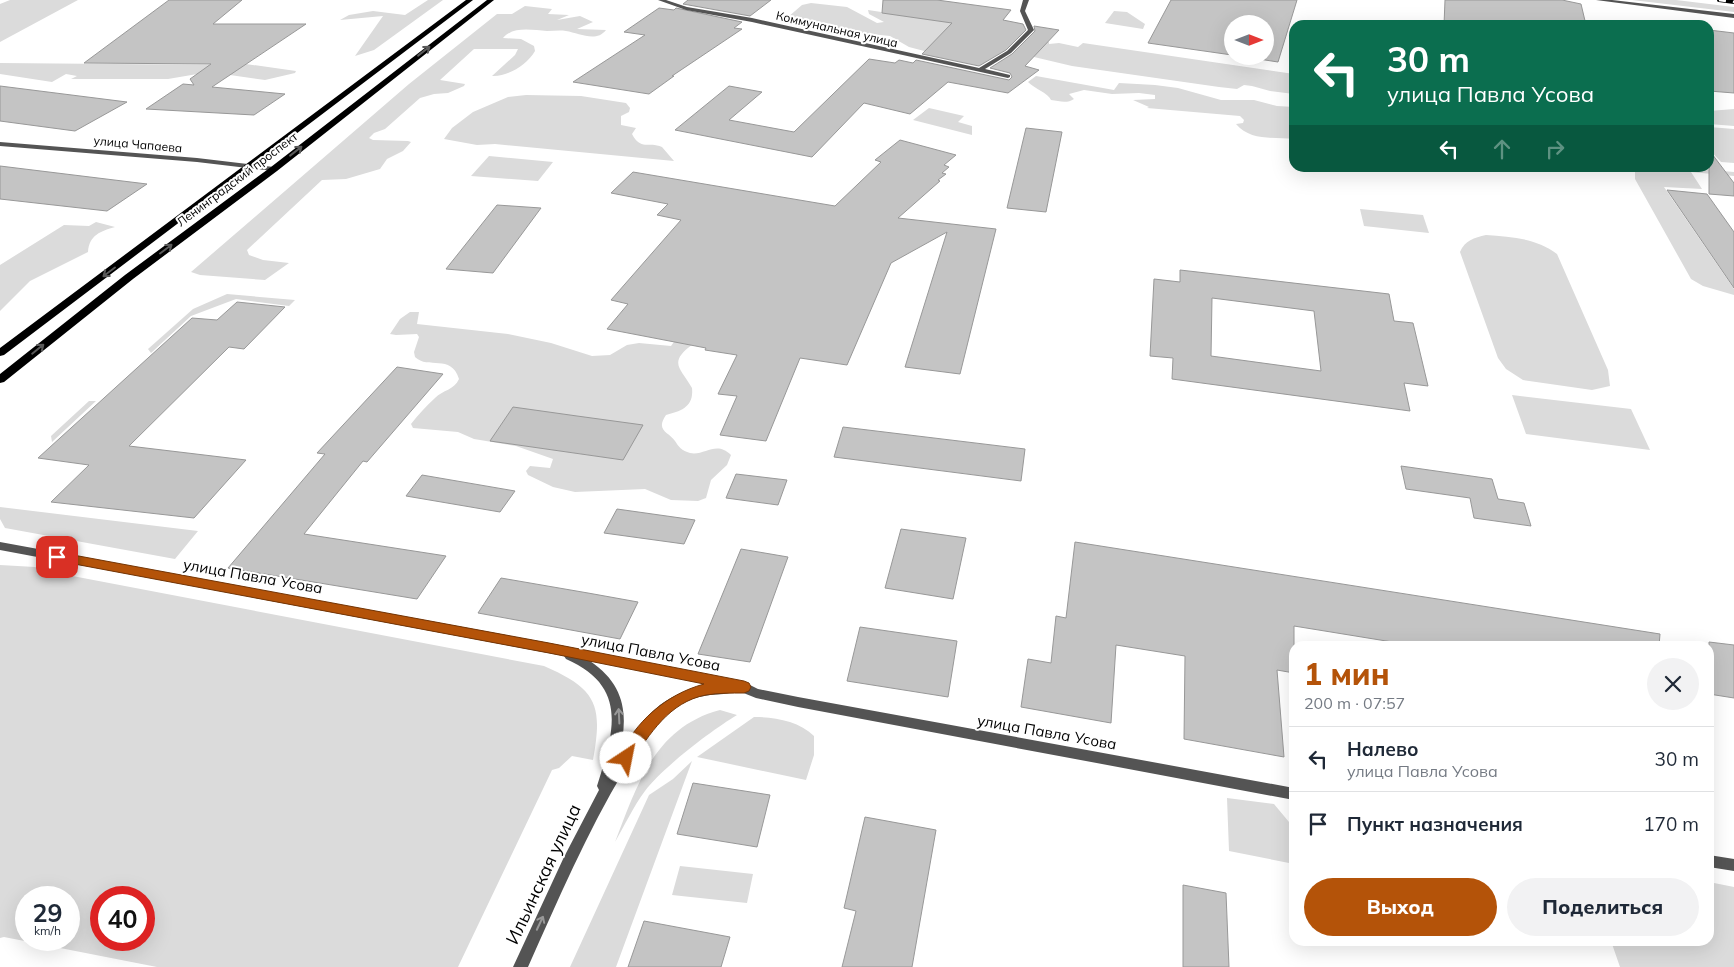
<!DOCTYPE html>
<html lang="ru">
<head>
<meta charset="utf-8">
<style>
	:root { --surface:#fff; --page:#f2f2f3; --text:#1f2937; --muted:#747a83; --line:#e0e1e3; --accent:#b45309 }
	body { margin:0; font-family:Mulish,sans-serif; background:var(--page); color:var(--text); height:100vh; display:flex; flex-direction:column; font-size:19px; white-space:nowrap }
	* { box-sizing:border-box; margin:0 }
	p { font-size:16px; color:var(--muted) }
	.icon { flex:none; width:28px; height:28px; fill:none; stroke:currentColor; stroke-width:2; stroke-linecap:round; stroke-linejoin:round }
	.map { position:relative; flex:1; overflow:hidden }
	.panel { position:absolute; left:1289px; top:641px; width:425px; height:305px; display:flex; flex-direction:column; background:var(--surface); border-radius:15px; box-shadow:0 5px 20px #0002 }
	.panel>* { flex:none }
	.hud { position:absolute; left:1289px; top:20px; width:425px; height:152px; border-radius:15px; box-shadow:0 5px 20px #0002; background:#0b6e4f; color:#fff; overflow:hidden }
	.needle { width:32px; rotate:90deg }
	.fabs { position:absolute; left:1224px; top:15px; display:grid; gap:10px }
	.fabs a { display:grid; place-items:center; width:50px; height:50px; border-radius:50%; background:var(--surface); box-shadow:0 5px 20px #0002; font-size:25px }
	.speed { position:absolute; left:15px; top:886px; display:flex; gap:10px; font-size:25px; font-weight:700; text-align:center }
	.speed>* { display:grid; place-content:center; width:65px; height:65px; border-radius:50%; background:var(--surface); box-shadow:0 5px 20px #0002; line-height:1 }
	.speed small { font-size:12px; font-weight:400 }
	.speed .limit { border:8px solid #d22; background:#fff; color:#111 }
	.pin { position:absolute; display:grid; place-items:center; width:42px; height:42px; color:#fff; margin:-21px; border-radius:10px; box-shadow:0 2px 8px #0006 }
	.me { position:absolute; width:55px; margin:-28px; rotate:34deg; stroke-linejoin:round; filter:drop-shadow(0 0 4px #0008) }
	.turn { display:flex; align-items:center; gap:18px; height:105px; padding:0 15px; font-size:22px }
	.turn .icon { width:65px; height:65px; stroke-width:2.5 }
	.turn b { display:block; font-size:35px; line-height:42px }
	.lanes { display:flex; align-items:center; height:48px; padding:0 15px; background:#0003; justify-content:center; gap:25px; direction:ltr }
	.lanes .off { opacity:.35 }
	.round { display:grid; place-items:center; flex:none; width:52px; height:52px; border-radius:26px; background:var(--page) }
	.headline { display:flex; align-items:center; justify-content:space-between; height:85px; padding:0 15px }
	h1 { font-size:30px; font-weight:800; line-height:38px; color:var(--accent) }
	.primary-button { display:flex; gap:10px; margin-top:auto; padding:10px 15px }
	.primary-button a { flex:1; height:58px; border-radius:30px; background:var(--accent); color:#fff; font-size:20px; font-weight:800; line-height:58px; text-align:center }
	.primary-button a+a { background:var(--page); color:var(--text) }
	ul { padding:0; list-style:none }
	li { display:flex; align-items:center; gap:15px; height:65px; padding:0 15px; border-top:1px solid var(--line) }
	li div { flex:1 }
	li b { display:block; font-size:19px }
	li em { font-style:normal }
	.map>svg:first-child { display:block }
</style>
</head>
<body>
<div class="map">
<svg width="1734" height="967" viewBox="0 0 1734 967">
	<rect width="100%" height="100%" fill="#fff"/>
	<path fill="#dbdbdb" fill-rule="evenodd" d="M10,0H78L0,42V4Z
		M428,0H443L374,50L355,56L383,16L340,20L349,15L373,11L405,15Z
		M1632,0H1676L1734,7V12Z
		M811,3L847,7L877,23L884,22L869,14L868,10L888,13L961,12L947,57L909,47L890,36L833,30L788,21V17L802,5Z
		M525,6L552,9L548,14L569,15L557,20L580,16L593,22L577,29L606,30C596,43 579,33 566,31C560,30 553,31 547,31C532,30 513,26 503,38L521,39L534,46L535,51C527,65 507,77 492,76L515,55L518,49H474L440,80L465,84L464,86L448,93L434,94L420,98L385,129L374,133L369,138L373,140L408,141L411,142L403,151L387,159L380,169L346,179L322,180L247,250L249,255L263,260L289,263L265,280L200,275L191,272L409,84L497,14H512Z
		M1114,11L1127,12L1145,24L1143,29L1105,23Z
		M1046,41L1049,42V44L1059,43L1078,47L1083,43L1294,74V94L1270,91L1252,86L1244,85L1237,89L1219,87L1072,66L1034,57L1033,55Z
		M232,62L296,71L295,73L265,80L209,72L168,79H71L77,76L66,74L52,82L0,74V63L227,65Z
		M1036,76L1114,90L1119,83L1155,85L1178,88L1221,100H1254L1277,106L1294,107V139C1273,137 1250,141 1236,124L1243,123L1244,120L1240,116L1147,108L1149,107L1133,100L1155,99V95L1139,93L1112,94L1084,90L1069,94L1074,99C1067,104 1059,101 1051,100C1048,93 1035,89 1028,82Z
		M526,95L581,96L626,103L630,108L629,112L621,116V125L636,128L632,134C641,151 648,141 662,147L674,161L495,144L477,145L444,139L452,128L473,112L508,97Z
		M929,108L964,116L958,122L972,126V135L913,120Z
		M1734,109V126L1709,124V111Z
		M1709,127L1734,129V163L1721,162L1709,149Z
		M489,156L553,162L538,181L471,176Z
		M1649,168H1687L1734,172V176L1691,172L1702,189L1664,187L1734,289V295L1703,286L1691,279L1635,179V172Z
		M1360,209L1423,215L1429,233L1364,226Z
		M96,222L115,227C101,231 89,235 88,252L30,281L0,311V265L64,225L89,226Z
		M1486,235C1512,237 1536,238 1557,254L1608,370L1610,386L1592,390L1523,380L1506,369L1498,358L1460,252C1465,240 1474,238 1486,235Z
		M227,294L295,300L289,306L236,299L191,316L151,353L148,349L193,309Z
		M410,312H419L417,324L508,334L551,343L592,356L610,355L627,345L639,343L671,346L676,339L693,344C667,363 681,368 692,388C694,407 681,411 666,415C655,431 669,432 675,441C678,446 682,451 690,453C705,456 716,440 731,455L727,465L711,480L706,498L698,501L671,500L645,489L575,492L553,487L528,475L526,471L530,466L550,468L553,459L516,446L474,439L458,432L413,428L411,424C418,415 426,406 435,398C443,390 454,390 459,379C451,353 428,370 415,357L414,352L419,337L417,334L396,335L390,334L400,319Z
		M1512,395L1631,409L1650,450L1526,434Z
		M89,401H96L52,442L51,436Z
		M0,507L198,531L175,559L5,528L0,519Z
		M0,565L35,567L41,570L544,666C597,689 603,705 593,760L572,756L559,768L552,770L458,967H157L4,937L0,938ZM26,898H69V940H26ZM101,898H144V940H101Z
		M720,710L737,715C712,730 662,768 645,791C633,807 625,825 615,842C637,785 655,727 720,710Z
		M754,717C774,717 799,721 814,736V755L806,780L697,757Z
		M692,761L616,967H570L649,795L673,779Z
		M1227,798L1274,804L1294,828V864L1229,851Z
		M680,866L753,874L747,903L672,895Z
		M1709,882L1734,887V967H1620L1611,941H1709Z"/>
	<path fill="#c4c4c4" stroke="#989898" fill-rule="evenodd" d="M169,0H242L213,24H306L212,87L285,94L254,115L146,109L183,84L194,85L190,79L211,64L84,63Z
		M688,0H771L750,16L683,4Z
		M883,0H937L1011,10L1003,20L1023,24L1026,30L1006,50L979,66L922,54L952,23L882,13Z
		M1171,0H1297L1278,62L1239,56H1265V24H1232V55L1148,43Z
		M1445,0H1562L1581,4L1586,25H1444Z
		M659,8L674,10L676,8L742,22L734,28L742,29L672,76H674L649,94L573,82L645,35L624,32Z
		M1034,26L1059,30L1025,66L1039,70L1008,93L948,82L910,114L864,103L812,157L675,130L729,86L762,92L729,120L794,132L869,59L895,63L899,60L913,63L916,60L1009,80L1012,77L1010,73L990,68L1012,54L1035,31Z
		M1709,30L1734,33V93L1709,91Z
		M0,86L127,102L75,131L0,121Z
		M1026,128L1062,132L1046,212L1007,208Z
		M900,140L956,155L944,165L949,167L942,173L946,174L938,180L940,181L898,218L996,229L960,374L905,367L947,232L891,263L847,365L800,358L766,441L720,435L737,396L718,394L737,355L705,350L706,348L607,329L628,304L611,300L681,220L657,215L668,204L611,193L633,172L835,206L881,162L875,160Z
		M1709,150L1734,183V196L1709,194Z
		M0,166L147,184L107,211L0,199Z
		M1667,190L1707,194L1734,232V288Z
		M497,205L541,208L493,273L446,269Z
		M1180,270L1389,294L1394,321L1413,323L1428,386L1404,383L1410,411L1172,379L1173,358L1150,356L1154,279L1180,282ZM1212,298L1314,311L1321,371L1211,356Z
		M237,302L285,307L244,349L229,347L129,446L246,460L194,518L51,502L89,465L38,458L192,318L217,320Z
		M397,367L443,374L367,462L363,461L304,534L446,556L417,599L228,568L325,454L317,453Z
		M513,407L577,416L643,425L623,460L490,441Z
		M843,427L1025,449L1021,481L834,457Z
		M1401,466L1492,479L1498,499L1524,503L1531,526L1474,518L1470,498L1406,489Z
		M736,474L787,480L778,505L726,498Z
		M422,475L515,491L500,512L406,496Z
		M617,509L695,520L684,544L604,533Z
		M901,529L966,538L953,599L885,588Z
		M1075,542L1660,634L1659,646H1417L1294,626V673L1277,670L1284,757L1184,739L1185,656L1116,645L1111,723L1021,707L1028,659L1051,663L1056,616L1066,618Z
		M741,549L788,557L750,662L698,654Z
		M501,578L588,593L638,602L620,639L478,613Z
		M860,627L957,641L948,697L847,681Z
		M1709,642L1734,645V698L1709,694Z
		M693,783L770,795L757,847L677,834Z
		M865,817L936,830L912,967H842L856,911L844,908Z
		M1183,885L1226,893L1229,967H1183Z
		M644,921L730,937L721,967H628Z"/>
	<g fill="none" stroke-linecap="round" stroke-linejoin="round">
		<path fill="#545454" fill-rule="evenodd" d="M658,0H666L687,7L752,18L979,68L1007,51L1028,30L1020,11L1023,0H1029L1025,11L1034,30L1011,53L985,69L1010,75V77L1008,78L752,22L686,10Z
			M1596,0H1612L1734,14V18Z
			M0,142L197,158L274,167L277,169L274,171L197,162L0,146Z"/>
		<path fill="#545454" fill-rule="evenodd" d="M0,542L549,643L744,682L758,689L798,697L1294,788V800L798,707L756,698L736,690C729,695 719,694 710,695C695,697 680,702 668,712C650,726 637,749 625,769C587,832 558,900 528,967H513L564,857L599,790L597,786C613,734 630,687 566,659L564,656L0,550ZM590,661L711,685C659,694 645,716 618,758C629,718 627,686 590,661Z
			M1709,855L1734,859V871L1709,867Z"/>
		<path fill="#000" fill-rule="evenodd" d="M466,0H473L4,355L0,356V348Z
			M487,0H494L277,171L133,279L4,382L0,383V374L125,275L271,167Z"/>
		<defs>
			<path id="rail" d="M1719,0L1734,2"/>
		</defs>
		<use href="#rail" stroke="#000" stroke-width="4"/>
		<use href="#rail" stroke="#fff" stroke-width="2.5" stroke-dasharray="7" stroke-linecap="butt"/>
	</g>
	<defs><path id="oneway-shaft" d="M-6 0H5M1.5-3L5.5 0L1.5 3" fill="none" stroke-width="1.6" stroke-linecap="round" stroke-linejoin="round" transform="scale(1.25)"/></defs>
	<g stroke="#595959">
		<use href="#oneway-shaft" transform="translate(424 51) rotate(-38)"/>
		<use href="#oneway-shaft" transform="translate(296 151) rotate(-38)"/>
		<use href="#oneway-shaft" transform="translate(166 249) rotate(-37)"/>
		<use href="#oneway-shaft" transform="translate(109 272) rotate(143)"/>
		<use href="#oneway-shaft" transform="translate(38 349) rotate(-39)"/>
	</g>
	<g stroke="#989898">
		<use href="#oneway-shaft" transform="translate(619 716) rotate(-93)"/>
		<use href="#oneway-shaft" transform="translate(540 923) rotate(-65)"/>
	</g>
	<path fill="#b45309" stroke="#753606" d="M57,552L549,643L744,681L749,683L751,687L749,691L744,693C732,693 718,693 706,695C669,702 650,734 631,762L626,764L620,762L618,758C636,721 665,695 704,684L549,653L53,560L51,557L53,554Z"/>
	<g text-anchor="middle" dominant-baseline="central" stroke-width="4" stroke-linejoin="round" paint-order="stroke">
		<g font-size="12" fill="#000" stroke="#fff">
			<text transform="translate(837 29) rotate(13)">Коммунальная улица</text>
			<text transform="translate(138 144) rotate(5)">улица Чапаева</text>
			<text transform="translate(237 179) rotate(-37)">Ленинградский проспект</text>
		</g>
		<g font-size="15" fill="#000" stroke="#fff">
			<text transform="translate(253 576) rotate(10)">улица Павла Усова</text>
			<text transform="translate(651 652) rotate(11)">улица Павла Усова</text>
			<text transform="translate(1047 732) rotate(10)">улица Павла Усова</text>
		</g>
		<g font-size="18" fill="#000" stroke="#fff">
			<text transform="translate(543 874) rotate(-65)">Ильинская улица</text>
		</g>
	</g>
</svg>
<div class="fabs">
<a><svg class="needle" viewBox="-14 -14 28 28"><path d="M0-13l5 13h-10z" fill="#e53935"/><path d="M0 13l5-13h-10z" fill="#747a83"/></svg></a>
</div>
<div class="speed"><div>29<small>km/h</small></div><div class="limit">40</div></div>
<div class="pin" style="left:57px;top:557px;background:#d93025"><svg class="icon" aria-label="arrive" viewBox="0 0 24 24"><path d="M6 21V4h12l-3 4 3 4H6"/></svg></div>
<svg class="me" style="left:626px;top:758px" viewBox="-20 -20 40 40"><circle r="19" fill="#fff"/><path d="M0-13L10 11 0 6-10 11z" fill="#b45309"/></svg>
<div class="hud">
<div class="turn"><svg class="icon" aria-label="left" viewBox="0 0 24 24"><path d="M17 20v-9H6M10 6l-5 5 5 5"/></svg><div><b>30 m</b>улица Павла Усова</div></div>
<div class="lanes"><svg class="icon" aria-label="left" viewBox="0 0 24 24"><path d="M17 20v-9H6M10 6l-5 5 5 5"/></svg><svg class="icon off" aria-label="ahead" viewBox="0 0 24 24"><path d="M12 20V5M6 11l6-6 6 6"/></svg><svg class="icon off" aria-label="right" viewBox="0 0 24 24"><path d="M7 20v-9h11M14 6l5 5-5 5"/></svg></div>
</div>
<section class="panel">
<div class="headline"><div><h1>1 мин</h1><p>200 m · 07:57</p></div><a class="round"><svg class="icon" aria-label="close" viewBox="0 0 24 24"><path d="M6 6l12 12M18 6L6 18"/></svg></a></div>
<ul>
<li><svg class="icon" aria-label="left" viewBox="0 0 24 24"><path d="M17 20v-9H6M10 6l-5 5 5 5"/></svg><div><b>Налево</b><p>улица Павла Усова</p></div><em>30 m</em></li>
<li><svg class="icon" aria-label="arrive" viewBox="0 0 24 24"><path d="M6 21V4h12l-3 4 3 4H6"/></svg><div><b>Пункт назначения</b></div><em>170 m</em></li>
</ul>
<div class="primary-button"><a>Выход</a><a>Поделиться</a></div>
</section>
</div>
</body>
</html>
